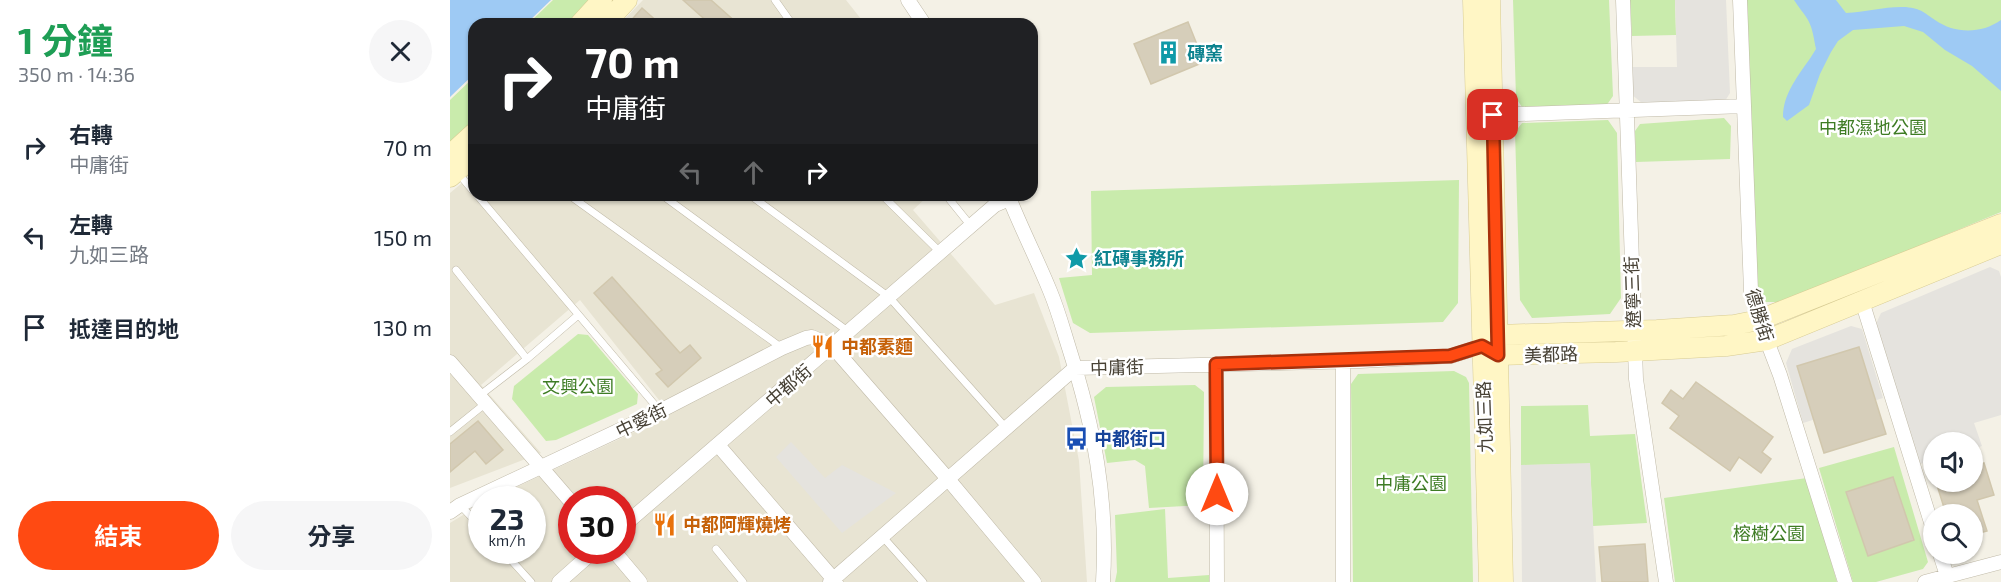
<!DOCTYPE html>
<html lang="zh-TW">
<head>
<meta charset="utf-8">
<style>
	:root { --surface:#fff; --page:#f6f6f7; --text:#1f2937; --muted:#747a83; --accent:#ff4a12 }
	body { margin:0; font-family:"Exo 2","Noto Sans TC",sans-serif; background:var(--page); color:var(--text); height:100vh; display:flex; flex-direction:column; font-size:22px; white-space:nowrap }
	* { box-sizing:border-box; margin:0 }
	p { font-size:20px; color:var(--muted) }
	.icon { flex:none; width:33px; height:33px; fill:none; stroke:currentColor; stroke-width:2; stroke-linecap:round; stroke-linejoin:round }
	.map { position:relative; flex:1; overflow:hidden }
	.panel { display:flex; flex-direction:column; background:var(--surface); width:450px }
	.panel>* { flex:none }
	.hud { position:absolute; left:18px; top:18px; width:570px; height:183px; border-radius:18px; box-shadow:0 2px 4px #0004; background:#202124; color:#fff; overflow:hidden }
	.tools { position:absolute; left:1473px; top:432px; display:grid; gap:12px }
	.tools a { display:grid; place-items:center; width:60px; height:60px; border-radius:50%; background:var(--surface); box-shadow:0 2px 4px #0004; font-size:30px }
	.speed { position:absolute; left:18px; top:486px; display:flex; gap:12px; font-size:30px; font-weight:700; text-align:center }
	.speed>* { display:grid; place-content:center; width:78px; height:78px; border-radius:50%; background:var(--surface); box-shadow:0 2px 4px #0004; line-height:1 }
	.speed small { font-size:15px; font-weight:400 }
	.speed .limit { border:9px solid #d22; background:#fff; color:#111 }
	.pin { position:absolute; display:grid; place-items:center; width:51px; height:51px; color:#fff; margin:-26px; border-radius:12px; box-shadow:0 3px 9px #0006 }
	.me { position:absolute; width:66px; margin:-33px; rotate:0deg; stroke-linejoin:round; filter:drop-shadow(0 0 4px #0008) }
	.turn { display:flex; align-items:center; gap:21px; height:126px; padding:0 18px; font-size:27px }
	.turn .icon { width:78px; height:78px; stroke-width:2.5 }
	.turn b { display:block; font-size:42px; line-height:51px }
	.lanes { display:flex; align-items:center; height:57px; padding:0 18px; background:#0003; justify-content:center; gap:30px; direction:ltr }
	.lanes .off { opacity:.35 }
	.round { display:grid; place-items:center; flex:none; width:63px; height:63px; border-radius:32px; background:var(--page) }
	.head { display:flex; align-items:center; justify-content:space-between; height:102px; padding:0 18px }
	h1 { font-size:36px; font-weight:700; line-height:45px; color:#1e9e55 }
	.cta { display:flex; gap:12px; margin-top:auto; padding:12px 18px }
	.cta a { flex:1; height:69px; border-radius:36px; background:var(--accent); color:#fff; font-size:24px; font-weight:700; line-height:69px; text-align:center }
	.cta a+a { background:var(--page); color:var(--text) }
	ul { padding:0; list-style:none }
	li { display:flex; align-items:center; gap:18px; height:90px; padding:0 18px }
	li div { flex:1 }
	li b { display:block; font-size:22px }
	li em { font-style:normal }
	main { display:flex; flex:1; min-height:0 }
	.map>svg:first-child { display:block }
</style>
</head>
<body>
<main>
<section class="panel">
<div class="head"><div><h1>1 分鐘</h1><p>350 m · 14:36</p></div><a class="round"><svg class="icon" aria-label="close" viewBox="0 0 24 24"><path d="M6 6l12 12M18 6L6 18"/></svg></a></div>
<ul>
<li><svg class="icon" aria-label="right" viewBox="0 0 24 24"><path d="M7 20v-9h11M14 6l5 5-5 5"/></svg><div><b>右轉</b><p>中庸街</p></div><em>70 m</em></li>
<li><svg class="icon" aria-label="left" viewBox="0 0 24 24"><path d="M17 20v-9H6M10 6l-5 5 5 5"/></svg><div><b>左轉</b><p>九如三路</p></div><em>150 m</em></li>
<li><svg class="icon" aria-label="arrive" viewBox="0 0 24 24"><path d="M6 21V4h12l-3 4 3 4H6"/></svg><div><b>抵達目的地</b></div><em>130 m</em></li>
</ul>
<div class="cta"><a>結束</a><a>分享</a></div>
</section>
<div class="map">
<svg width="1551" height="582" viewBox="0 0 1551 582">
	<rect width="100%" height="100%" fill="#f4f1e6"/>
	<path fill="#e8e4d3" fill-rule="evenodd" d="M193,0H396L415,24H170Z
		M24,173V195H479L463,210L545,305L584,293L609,357L629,461L637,582H0V523L31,504L32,550H82V500L41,499L208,421L209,400L130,300L31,385L91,453L0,488V193ZM122,500H172V550H122Z"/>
	<path fill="#c9ebac" d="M103,0H139L118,24H78Z
		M1063,0H1159L1163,96L1156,106L1072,107L1066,98Z
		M1180,0H1225L1226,35L1182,36Z
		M1290,0H1551V212L1333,302H1314L1306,282Z
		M24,77V122L0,142V100Z
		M1274,118L1281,126L1280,159L1186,162L1185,131L1190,124Z
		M1158,120L1167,133L1171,298L1160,314L1082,318L1070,300L1065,132L1072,123Z
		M1009,180L1008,303L993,322L640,333L623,323L609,278L642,275L641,191Z
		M128,334L138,335L188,394L187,404L106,440L96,441L62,399L64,386Z
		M1004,371L1016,377L1019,383L1023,582H903L901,384L908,374Z
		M745,385L754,392L753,505L699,508L695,466L685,460L657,463L644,397L656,387Z
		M1138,405L1140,436L1185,434L1197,523L1143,526L1140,464L1071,465V406Z
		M1444,447L1478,562L1473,569L1426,582H1403L1369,468Z
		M1357,478L1387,582H1225L1214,498Z
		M715,509L718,578L759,575V582H665L667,572L665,515Z"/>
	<path fill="#e5e3de" d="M1225,0H1276L1280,93L1275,101L1192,103L1181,94V67H1227Z
		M1540,267L1549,271L1551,277V415L1524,423L1532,446L1523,449L1522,442H1484L1483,460L1467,465L1424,328L1431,313Z
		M1401,326L1412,329L1433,398L1353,423L1336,363L1342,349Z
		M341,442L375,478L392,465L446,493L392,533L326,457Z
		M1140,463L1146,582H1072L1071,465Z"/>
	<path fill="#9ecaf4" d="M0,0H101L76,24H24V74L0,97Z
		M1344,0H1386L1396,13C1416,12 1436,6 1456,7C1472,9 1473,12 1485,20C1505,34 1531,34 1551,20V91L1522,66L1495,50L1473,32L1454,26L1403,30L1388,41L1381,52L1370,74L1359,105L1337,121L1333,117C1333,90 1353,71 1366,49C1364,40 1363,29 1358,20C1354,13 1349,8 1344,0Z"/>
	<path fill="#d6ceba" stroke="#d1c7ad" stroke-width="1.5" d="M233,0H261L288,24H260Z
		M192,8L210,24H178Z
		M738,22L754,62L701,84L684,44Z
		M162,277L230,353L240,345L251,358L218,387L206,374L212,370L144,293Z
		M1409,347L1436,434L1374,453L1347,366Z
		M1246,382L1323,437L1312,452L1321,459L1311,473L1289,457L1280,471L1220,428L1229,416L1212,403L1221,390L1233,399Z
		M28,421L53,450L36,464L25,451L0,472V444Z
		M1534,463L1544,495L1527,500L1537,531L1522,535V514H1496L1486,482H1522V466Z
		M1443,477L1464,540L1418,556L1396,492Z
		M1195,544L1198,582H1152L1149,547Z"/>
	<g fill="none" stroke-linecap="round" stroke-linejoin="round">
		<defs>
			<path id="lane" d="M325,0L342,24
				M8,173L24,192
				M27,195L210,411
				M119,195L332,348
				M212,195L399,332
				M300,195L439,297L556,428
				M432,195L490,252
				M496,195L521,226
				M6,270L77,359
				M29,396L77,359L127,316
				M0,432L36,403
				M10,505L32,528
				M432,536L473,582
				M266,549L293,582
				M52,550L81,582"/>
			<path id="street" d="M458,0L474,24
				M1173,0L1186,379L1216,582
				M1290,0L1301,291L1309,320L1330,375L1395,582
				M1043,115L1294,106
				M558,195C571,228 587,259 600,291C608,310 613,329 619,348C644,427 658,499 653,582
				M1412,301L1484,532
				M893,361V582
				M0,362L122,503
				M766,364L767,582
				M268,445L386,582
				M0,512L10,505L210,411L332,348L356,338L362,337L382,346L498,479L584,582
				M172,527L545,205L559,199
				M163,550L190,582
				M1490,554L1499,582
				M109,582L145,550
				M380,582L625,368L910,361L1001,356L1032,346
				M1475,582L1551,562"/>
			<path id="secondary" d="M1023,0C1029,194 1033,388 1039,582
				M1040,0L1053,582
				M130,24L152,0
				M155,24L177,0
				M0,155L24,133
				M0,177L24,156
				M1038,342L1048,335L1207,330L1284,325L1309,320L1551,224
				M1038,349L1048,355L1166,352L1276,346L1317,340L1551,244"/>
		</defs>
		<use href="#lane" stroke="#c0baa8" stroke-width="8"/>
		<use href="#street" stroke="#c0baa8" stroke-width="15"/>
		<use href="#secondary" stroke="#d7cb93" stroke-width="21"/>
		<use href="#lane" stroke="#fff" stroke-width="7"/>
		<use href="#street" stroke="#fff" stroke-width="14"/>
		<use href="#secondary" stroke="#fff6c5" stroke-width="20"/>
	</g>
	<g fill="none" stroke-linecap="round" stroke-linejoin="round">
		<defs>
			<path id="route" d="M767,494L766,364L1000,356L1032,346L1048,355L1043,115"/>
		</defs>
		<use href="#route" stroke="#a6300c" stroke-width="15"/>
		<use href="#route" stroke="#ff4a12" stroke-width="10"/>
	</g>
	<defs>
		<symbol id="building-bare" viewBox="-9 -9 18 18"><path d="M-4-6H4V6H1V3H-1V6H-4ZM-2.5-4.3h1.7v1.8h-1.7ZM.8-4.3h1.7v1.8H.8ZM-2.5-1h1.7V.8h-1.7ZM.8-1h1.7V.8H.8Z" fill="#0f9aa8" stroke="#fff" stroke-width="2.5" paint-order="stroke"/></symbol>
		<symbol id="sight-bare" viewBox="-9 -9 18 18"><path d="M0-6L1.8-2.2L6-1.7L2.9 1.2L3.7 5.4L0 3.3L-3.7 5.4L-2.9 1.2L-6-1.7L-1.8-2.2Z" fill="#0f9aa8" stroke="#fff" stroke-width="2.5" paint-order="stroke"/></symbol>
		<symbol id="restaurant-bare" viewBox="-9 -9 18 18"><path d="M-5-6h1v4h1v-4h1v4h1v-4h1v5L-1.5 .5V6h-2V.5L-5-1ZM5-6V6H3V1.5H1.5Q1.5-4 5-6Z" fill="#e8710a" stroke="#fff" stroke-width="2.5" paint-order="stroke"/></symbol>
		<symbol id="bus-bare" viewBox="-9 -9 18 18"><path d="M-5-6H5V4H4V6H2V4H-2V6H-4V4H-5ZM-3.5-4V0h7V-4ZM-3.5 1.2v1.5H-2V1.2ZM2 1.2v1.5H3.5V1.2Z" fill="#1a4fb4" stroke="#fff" stroke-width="2.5" paint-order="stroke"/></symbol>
	</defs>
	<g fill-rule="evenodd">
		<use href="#building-bare" x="702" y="36" width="33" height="33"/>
		<use href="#sight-bare" x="610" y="242" width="33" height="33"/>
		<use href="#restaurant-bare" x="356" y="330" width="33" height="33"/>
		<use href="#bus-bare" x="610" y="422" width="33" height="33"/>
		<use href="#restaurant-bare" x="198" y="508" width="33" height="33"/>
	</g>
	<g text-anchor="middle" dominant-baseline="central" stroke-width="5" stroke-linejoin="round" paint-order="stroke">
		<g font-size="18" font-weight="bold" fill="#0d838f" stroke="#fff" text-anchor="start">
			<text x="737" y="53">磚窯</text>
			<text x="644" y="258">紅磚事務所</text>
		</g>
		<g font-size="18" fill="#3e7c24" stroke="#fff">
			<text x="1423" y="127">中都濕地公園</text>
			<text x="128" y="386">文興公園</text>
			<text x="961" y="483">中庸公園</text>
			<text x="1319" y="533">榕樹公園</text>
		</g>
		<g font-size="18" fill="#474135" stroke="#fff">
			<text transform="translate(1182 292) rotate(-92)">遼寧三街</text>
			<text transform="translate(1310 315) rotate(73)">德勝街</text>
			<text transform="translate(1101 354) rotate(-2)">美都路</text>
			<text transform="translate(667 367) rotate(-2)">中庸街</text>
			<text transform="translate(338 385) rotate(-41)">中都街</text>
			<text transform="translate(1034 417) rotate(-92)">九如三路</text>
			<text transform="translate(191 420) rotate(-26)">中愛街</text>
		</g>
		<g font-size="18" font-weight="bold" fill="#c56008" stroke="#fff" text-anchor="start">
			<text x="391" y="346">中都素麵</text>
			<text x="233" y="524">中都阿輝燒烤</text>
		</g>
		<g font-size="18" font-weight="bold" fill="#164399" stroke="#fff" text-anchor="start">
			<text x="644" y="438">中都街口</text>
		</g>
	</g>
</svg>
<div class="tools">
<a><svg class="icon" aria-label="sound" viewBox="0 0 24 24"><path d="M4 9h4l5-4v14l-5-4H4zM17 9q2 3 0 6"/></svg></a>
<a><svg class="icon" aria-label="search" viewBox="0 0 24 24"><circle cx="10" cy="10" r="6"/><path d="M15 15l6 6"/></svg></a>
</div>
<div class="speed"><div>23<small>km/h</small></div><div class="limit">30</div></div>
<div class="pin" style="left:1043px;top:115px;background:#d93025"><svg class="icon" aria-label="arrive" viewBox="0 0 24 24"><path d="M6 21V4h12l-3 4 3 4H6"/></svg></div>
<svg class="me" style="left:767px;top:494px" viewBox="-20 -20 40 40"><circle r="19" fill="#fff"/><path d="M0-13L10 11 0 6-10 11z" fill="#ff4a12"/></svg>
<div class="hud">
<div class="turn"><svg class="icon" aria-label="right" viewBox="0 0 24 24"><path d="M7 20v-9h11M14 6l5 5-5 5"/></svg><div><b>70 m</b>中庸街</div></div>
<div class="lanes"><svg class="icon off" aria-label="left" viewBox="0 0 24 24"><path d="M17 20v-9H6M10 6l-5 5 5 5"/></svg><svg class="icon off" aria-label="ahead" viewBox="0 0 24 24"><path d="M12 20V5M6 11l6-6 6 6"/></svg><svg class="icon" aria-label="right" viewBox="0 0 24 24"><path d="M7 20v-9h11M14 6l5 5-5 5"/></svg></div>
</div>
</div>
</main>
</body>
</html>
